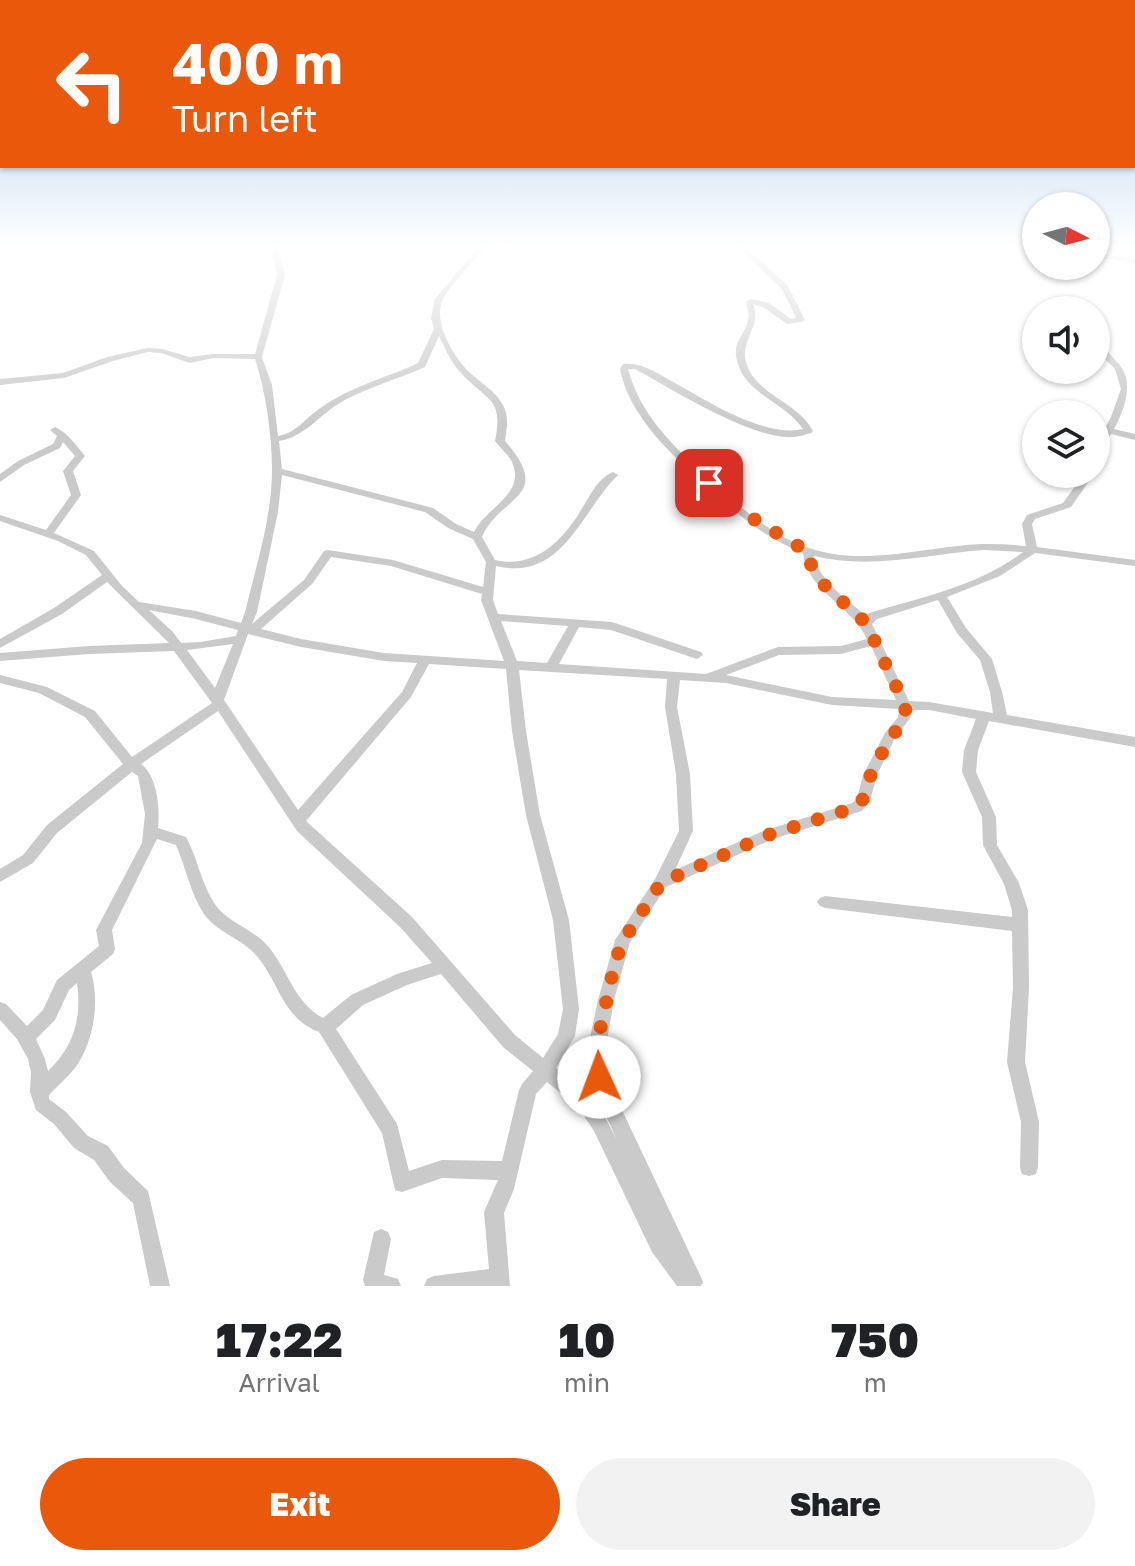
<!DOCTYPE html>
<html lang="en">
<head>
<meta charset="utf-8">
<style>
	:root { --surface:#fff; --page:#f2f2f2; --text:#202124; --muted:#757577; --accent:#ea580c }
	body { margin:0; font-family:"Golos Text",sans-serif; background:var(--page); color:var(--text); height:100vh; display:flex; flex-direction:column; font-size:30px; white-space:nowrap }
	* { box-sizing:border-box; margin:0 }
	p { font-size:26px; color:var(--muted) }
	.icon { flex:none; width:44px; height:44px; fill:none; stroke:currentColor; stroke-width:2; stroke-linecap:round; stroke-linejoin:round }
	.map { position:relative; height:1286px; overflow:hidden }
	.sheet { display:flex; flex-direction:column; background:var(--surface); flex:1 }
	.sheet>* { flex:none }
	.banner { position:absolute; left:0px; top:0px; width:1136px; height:168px; box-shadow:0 2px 6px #0004; background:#ea580c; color:#fff; overflow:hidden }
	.needle { width:52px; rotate:96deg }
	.controls { position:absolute; left:1022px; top:192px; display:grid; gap:16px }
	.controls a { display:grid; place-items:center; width:88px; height:88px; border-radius:50%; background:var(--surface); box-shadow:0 2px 6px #0004; font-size:40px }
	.pin { position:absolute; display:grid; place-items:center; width:68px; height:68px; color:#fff; margin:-34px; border-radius:16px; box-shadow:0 4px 12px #0006 }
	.me { position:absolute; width:88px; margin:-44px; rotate:358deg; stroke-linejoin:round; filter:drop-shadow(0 0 6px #0008) }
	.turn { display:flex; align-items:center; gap:28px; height:168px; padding:0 40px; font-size:36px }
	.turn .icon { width:104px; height:104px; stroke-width:2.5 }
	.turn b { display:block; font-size:56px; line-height:68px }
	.eta { display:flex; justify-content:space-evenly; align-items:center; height:136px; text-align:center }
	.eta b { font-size:48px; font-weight:800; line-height:56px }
	.cta { display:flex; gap:16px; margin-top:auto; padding:16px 40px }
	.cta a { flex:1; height:92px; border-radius:48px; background:var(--accent); color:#fff; font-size:32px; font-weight:800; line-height:92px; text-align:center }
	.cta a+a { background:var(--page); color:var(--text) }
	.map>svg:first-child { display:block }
</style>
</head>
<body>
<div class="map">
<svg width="1135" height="1286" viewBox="0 0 1135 1286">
	<rect width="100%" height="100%" fill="#fff"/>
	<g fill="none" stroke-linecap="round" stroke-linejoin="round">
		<path fill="#cacaca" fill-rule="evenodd" d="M164,244H228L225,246H167Z
			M271,244H278L285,275L262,357L272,385L278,436C295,433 302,422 315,412C345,388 384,379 418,363L434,329L431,318L435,299L481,244H488C474,262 456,278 444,297C431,319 452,354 467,370C479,382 495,390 503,405C509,416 507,428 505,441C555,498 500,495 482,537L495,560C534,569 562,542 581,510C590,496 597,479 613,472L618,475C581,511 563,582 496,566L493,600L498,614L612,622L701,652L703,655L697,659L611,630L579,627L559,664L706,674L778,647L841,646L867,639C853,607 807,591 803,553C762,537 730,508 697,478C675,457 652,436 636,409C628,396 623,383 620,369L623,364C643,362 658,374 675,383C707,401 765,438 803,429C785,401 741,394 736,355C734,341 746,333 748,320C750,313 747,307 746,301L752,299L769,303L791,319L796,318L782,289L735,244H742L788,286L805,320L801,322L787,324L763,307L753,304C763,330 735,341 749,370C763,397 799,404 813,431L811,433C806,434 799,437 793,437C752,440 672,389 635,369H628C640,413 669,442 702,472C735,502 769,536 812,549C859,564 911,551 958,546C981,543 1003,544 1026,546L1022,524L1027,515L1063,503L1084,474H1094L1071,507L1035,519L1032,524L1037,547L1135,560V566L1035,553L1000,576L947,597L966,628L992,659L1002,692L1007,715L1135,737V747L989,721L978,750L976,772L996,817L997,845L1019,883L1028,910L1029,988L1025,1062L1039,1122L1038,1167L1036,1174L1029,1176L1022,1174L1020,1167L1021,1122L1007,1062L1013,988L1012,931L825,908L820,906L817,902L820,898L825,896L1012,917V910L1004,884L983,845L982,817L962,772L964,750L976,719L929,710H912L910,718L895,738L877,775L870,801L862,811L773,839L666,887L630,942L614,1000L605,1052L612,1089L700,1275L703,1282L701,1286H677L652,1252L594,1131L578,1107L547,1082L536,1094L514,1189L504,1213L510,1286H424L427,1279L434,1276L489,1269L484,1212L498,1180L442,1178L402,1192L395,1190L382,1133L319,1032C280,1017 279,978 253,952C238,937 217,932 204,914C190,893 186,868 176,845L157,839L112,930L115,949L113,954L91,972C100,1002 94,1042 75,1068C67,1078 57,1086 49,1095V1099L66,1112L88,1136L108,1146L124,1168L148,1191L170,1286H150L133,1203L110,1182L94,1160L74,1148L54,1124L36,1110L30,1092L31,1072L28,1059L17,1039L0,1020V1002L6,1004L27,1026L43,1010L57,980L99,946L96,930L142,843L145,814L138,776L132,772L57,833L33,863L0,882V869L23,855L47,825L123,764L85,717L39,693L0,683V675L47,687L95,711L132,757L212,703L174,651L89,654L0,661V653L89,646L169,643L107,582L62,614L0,648V639L54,608L102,575L86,555L58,541L0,521V515L46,530L71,495L63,471L75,456L63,442L60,448L24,465L0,482V474L18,461L53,444L57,436L50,430L55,427C68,433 76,445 85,456L73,471L81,495L54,533L94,551L122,586L139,602L196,611L241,623L245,612C256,566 272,518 272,470C272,435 266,393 255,359L213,358L190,363L161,353L148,352L113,361L64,378L0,385V379L63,373L107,357L148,348L162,349L190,357L213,354H255L277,275ZM439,336C446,350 451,363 462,374C487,401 504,398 495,441C500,448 508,454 512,462C526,495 486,507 474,532L456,524L433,508L282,469L279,441C307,436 318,415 343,401C369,387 398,379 425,367ZM282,475L425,512L448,528L473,539L486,562L483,587L393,560L328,550L324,551L304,580L252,624L257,612L278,512ZM984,550L1023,552C978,586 922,597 869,613L866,616C847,599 820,582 814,556C870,570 927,554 984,550ZM331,557L391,566L482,594L481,600L504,661L384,653L301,639L261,629L312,584ZM938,600L957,633L980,660L990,692L993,713L929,702L909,701L872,624L877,619ZM149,610L196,619L238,630L236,636L200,642L181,643L173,632ZM501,621L568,626L547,663L517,661ZM248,634L301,647L384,661L417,663L402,692L298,810L224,700ZM233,644L215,688L187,650ZM871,646L896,700L832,697L726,675L779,655L841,654ZM429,664L506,669L512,731L526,815L553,920L563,1009L558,1034L543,1058L515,1035L412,917L306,821L411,697ZM519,670L667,679L665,707L676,774L679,831L655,879L615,940L598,1000L587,1052L594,1090L617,1140L606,1119L590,1095L556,1068L575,1036L579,1009L569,920L540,815L526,731ZM680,680L726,683L832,705L899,709L898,717L885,733L863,775L857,799L852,803L763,831L675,870L693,831L690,774L677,707ZM218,711L297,831L400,927L432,963L397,974L351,995L323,1018C293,1002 288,968 266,944C250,927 225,922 213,901C201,882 197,857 186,837L158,828C160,809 158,777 141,764ZM441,974L503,1047L533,1071L522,1084L519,1090L502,1161L442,1160L409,1171L397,1124L336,1029L363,1005L407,985ZM77,983C82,1018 74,1046 48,1071L45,1059L36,1039L55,1020L69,990Z
			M1096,253L1135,259V263L1096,257Z
			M1096,330L1100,332C1103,350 1108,351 1119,364C1135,383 1124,410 1114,429L1135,434V440L1111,434L1099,455L1096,456V444L1111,417L1121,389L1115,369L1096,350Z
			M381,1229L388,1232L391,1239L384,1275L398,1279L401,1286H365L363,1280L374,1232Z"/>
	</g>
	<linearGradient id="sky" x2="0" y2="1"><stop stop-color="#9ac2ea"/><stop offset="0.58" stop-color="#fff"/><stop offset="1" stop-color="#fff" stop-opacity="0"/></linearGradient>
	<rect width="1135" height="424" fill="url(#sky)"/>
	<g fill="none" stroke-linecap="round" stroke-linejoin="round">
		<path stroke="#ea580c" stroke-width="14" stroke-dasharray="0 25.2" d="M599,1077L598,1039L616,958L628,933L661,883L768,835L857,807C866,798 866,788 870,777C879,754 895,735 906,713L904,703L866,623L821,582L809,561L808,552L747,515L709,483"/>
	</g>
</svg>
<div class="controls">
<a><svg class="needle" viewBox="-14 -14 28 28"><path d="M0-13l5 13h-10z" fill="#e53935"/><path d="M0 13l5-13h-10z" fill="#757577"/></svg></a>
<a><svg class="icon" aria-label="sound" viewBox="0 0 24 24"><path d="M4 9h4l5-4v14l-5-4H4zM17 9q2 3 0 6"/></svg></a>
<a><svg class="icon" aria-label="layers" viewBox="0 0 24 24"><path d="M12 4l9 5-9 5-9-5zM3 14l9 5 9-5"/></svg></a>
</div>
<div class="pin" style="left:709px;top:483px;background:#d93025"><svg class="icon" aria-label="arrive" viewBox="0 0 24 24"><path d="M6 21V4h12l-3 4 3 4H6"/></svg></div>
<svg class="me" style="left:599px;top:1077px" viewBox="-20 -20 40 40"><circle r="19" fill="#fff"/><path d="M0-13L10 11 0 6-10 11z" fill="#ea580c"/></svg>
<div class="banner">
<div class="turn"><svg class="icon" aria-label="left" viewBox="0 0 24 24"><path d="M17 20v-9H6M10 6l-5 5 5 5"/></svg><div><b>400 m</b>Turn left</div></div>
</div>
</div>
<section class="sheet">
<div class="eta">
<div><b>17:22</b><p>Arrival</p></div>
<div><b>10</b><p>min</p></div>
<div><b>750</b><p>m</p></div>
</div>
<div class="cta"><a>Exit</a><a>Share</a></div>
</section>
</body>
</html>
